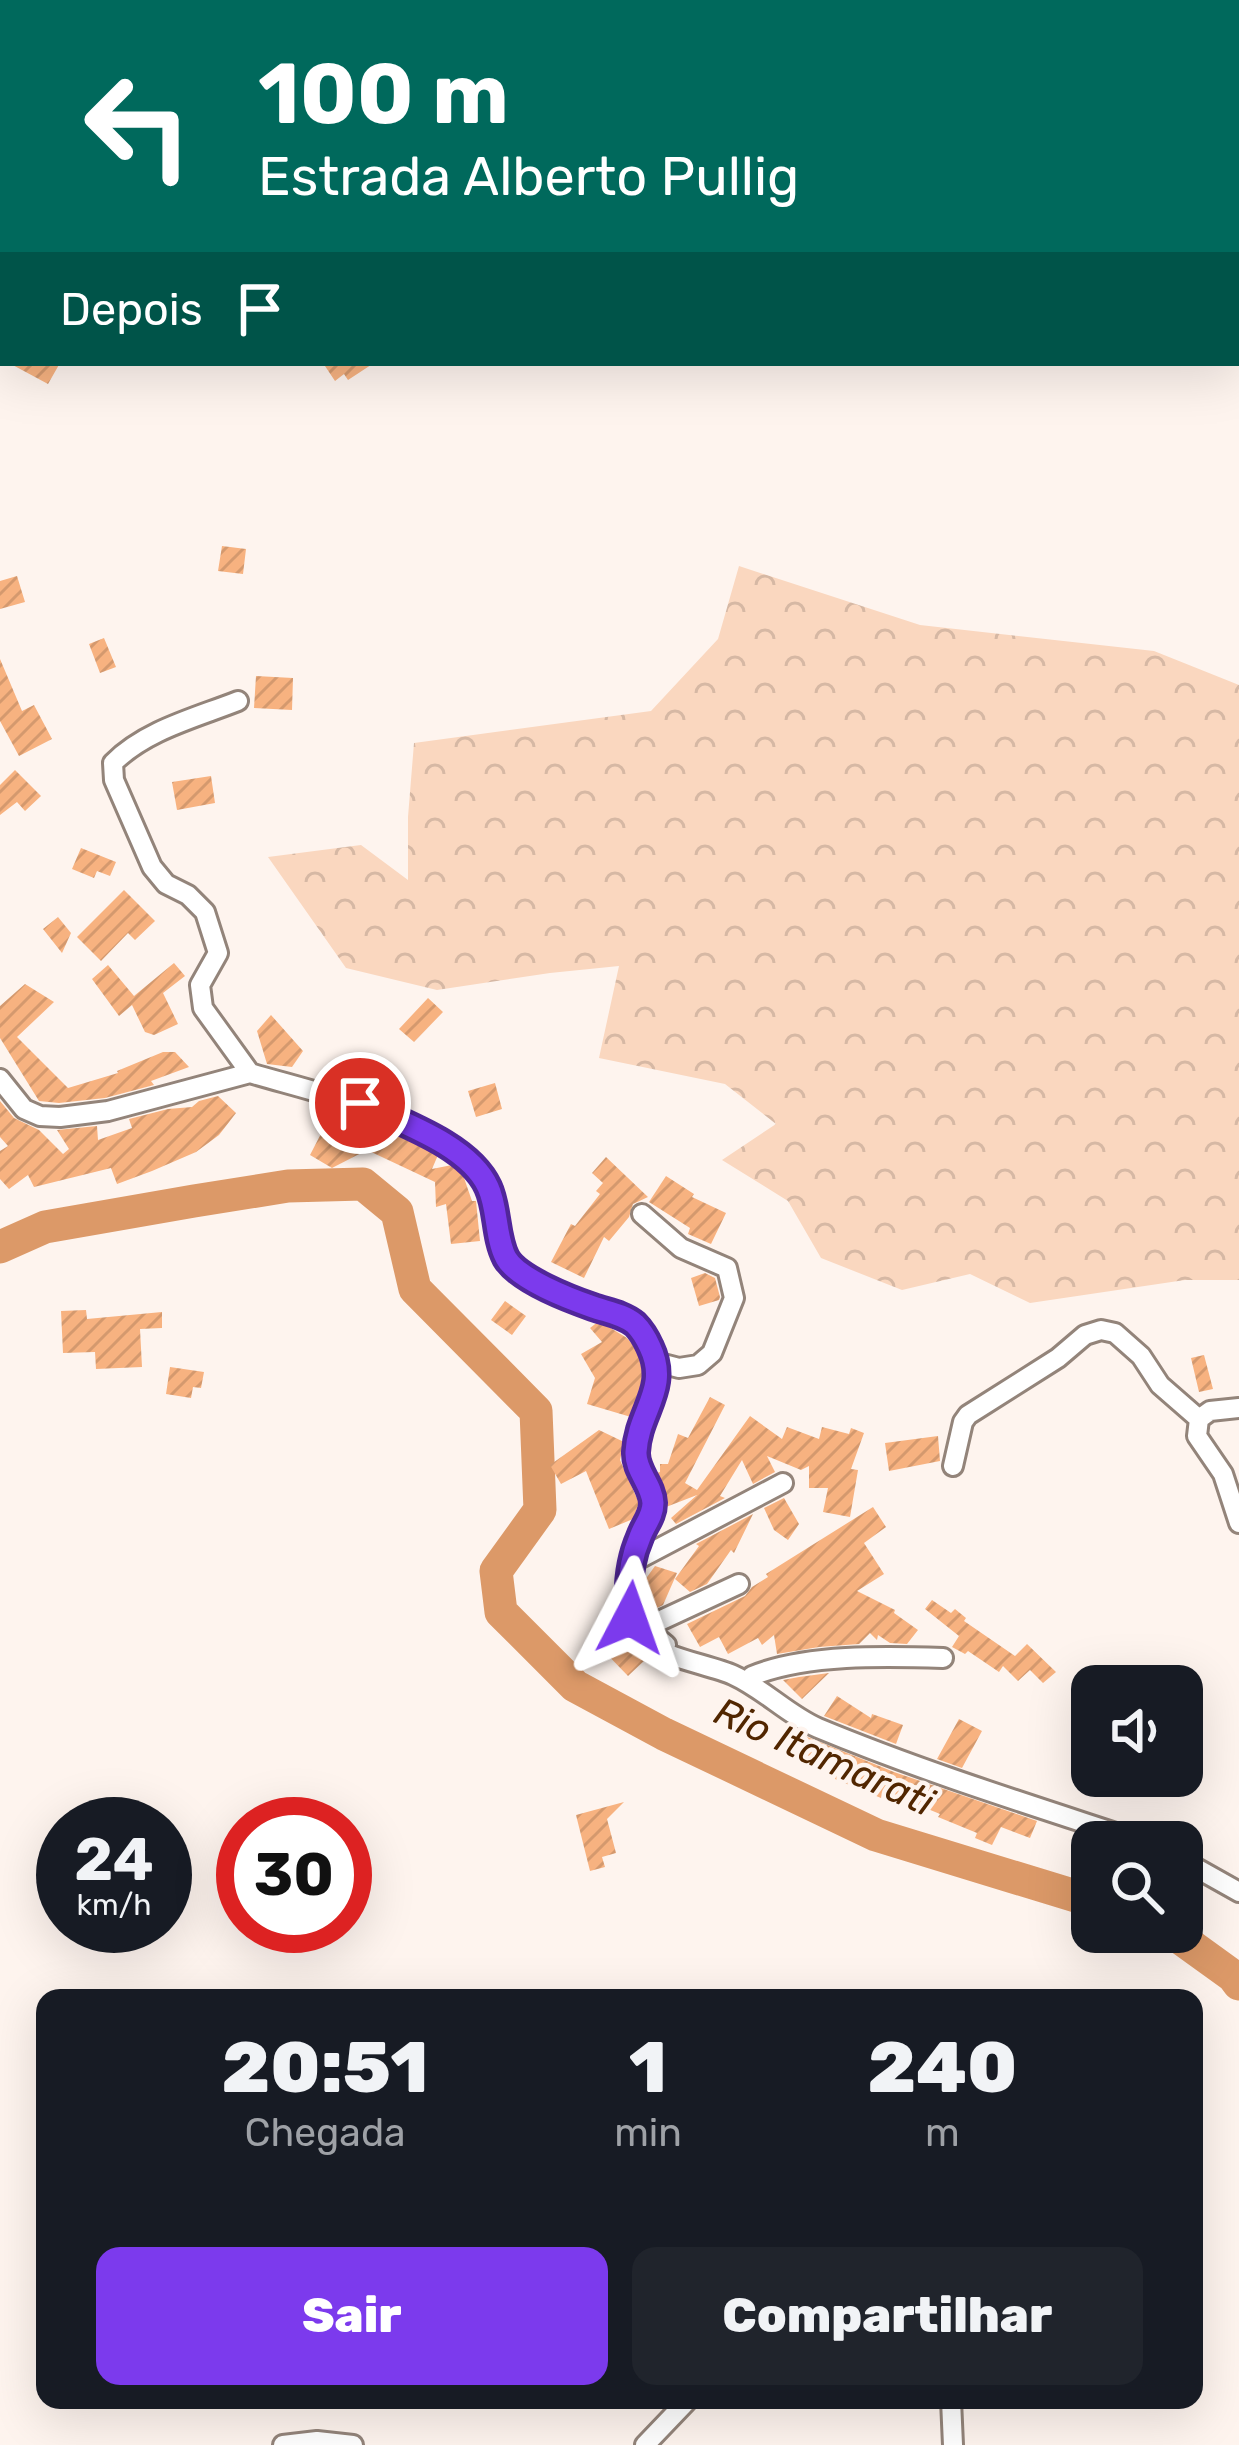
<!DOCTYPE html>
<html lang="pt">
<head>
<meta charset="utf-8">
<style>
	:root { --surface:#171b24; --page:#20242c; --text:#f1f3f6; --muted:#9ea1a6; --accent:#7c3aed }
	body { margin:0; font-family:Rubik,sans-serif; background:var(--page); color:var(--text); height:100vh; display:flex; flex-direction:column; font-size:45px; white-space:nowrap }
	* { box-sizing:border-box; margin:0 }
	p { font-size:39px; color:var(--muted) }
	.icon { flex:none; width:66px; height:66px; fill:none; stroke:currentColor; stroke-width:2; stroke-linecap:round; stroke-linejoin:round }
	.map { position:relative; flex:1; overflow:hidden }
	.side { position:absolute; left:36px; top:1989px; width:1167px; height:420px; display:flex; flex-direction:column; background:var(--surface); border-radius:24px; box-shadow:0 12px 48px #0002 }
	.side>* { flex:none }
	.top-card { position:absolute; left:0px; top:0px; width:1239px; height:366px; box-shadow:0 12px 48px #0002; background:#00695c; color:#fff; overflow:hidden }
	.buttons { position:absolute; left:1071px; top:1665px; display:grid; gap:24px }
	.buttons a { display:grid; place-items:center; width:132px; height:132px; border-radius:24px; background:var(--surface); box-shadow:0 12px 48px #0002; font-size:60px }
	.speed { position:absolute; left:36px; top:1797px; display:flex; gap:24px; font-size:60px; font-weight:700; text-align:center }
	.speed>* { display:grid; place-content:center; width:156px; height:156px; border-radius:50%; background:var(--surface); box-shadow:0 12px 48px #0002; line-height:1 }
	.speed small { font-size:30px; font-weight:400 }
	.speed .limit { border:18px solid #d22; background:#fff; color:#111 }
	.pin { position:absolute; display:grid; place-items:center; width:102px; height:102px; color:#fff; margin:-51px; border:6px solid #fff; border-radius:50%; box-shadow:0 3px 12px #0007 }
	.me { position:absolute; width:132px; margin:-66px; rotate:4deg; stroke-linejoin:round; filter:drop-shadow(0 0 9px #0008) }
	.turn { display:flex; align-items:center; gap:42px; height:252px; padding:0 60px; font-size:54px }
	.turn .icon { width:156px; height:156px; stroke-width:2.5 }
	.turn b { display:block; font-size:84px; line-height:102px }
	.then { display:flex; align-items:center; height:114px; padding:0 60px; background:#0003; gap:24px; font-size:45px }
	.eta { display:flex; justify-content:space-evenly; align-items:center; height:204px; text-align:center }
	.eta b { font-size:72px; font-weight:800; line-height:84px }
	.cta { display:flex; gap:24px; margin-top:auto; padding:24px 60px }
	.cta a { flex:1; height:138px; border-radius:24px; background:var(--accent); color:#fff; font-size:48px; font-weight:800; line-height:138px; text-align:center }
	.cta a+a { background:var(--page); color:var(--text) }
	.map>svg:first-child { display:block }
</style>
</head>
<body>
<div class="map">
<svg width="1239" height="2445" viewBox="0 0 1239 2445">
	<defs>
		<pattern id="forest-crowns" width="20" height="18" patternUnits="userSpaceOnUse" patternTransform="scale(3)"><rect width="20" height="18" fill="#fad7bf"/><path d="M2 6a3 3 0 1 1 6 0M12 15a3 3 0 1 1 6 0" fill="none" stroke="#d6b8a4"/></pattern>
		<pattern id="building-hatch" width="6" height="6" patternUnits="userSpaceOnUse" patternTransform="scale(3)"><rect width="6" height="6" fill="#f7b280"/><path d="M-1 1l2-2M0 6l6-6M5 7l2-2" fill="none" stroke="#d4996e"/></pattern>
	</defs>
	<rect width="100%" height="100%" fill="#fef4ee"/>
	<path fill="url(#forest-crowns)" d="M739,566L920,625L1154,651L1239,685V1280H1185L1030,1303L970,1274L902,1290L821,1258L788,1201L722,1160L776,1124L725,1084L599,1058L619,966L550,973L437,990L346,968L268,857L361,845L408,880V817L414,743L651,711L718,639Z"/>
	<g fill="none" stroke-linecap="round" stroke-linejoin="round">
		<path stroke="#dc9968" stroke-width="33" d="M0,1247L45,1227L194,1201L288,1186L363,1184L397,1212L415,1289L536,1411L540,1510L496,1571L501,1612L575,1686L664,1734L876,1835L1092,1901
			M1172,1932L1233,1976L1239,1984"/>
	</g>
	<path fill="url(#building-hatch)" d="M9,363H60L48,384Z
		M323,363H374L348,380L344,374L335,381Z
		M222,546L246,549L243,574L218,571Z
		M17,576L25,602L0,609V581Z
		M104,638L116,667L100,673L89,644Z
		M0,659L22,711L34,705L52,739L19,756L0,721Z
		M256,676L293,678L292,710L254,708Z
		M15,770L41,796L25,811L17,802L0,815V785Z
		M211,776L215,803L177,810L172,782Z
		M81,848L116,862L110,876L97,871L94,878L72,869Z
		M124,890L155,921L135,940L128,933L101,961L77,937Z
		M58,917L71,933L62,953L43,929Z
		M174,963L185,976L163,993L178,1024L154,1035L145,1032L132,1005L119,1016L92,979L108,965L134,996Z
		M25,984L54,1002L17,1037L68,1088L118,1073L117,1071L163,1052H175L189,1067L151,1081L154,1085L105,1098L59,1103L39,1101L0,1038V1006Z
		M428,998L443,1012L414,1042L399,1029Z
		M271,1015L303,1051L292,1067L267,1064L257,1031Z
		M495,1083L502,1109L476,1117L468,1091Z
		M218,1096L236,1113L219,1135L196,1152L152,1171L117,1184L111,1168L34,1187L28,1175L9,1189L0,1179V1151L8,1146L0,1137V1101L14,1118L39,1130L63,1154L69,1149L57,1130L97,1126L98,1140L132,1128L129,1119L168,1109L192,1107L199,1101Z
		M358,1119L412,1140L438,1155L432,1169L452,1165L463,1175L472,1201H476L480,1241L451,1244L446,1204L436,1207L435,1182L367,1150L332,1168L310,1155L325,1126L340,1137Z
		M606,1157L648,1197L633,1204L629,1217L609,1241L604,1237L584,1278L551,1262L571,1224L575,1226L600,1194L596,1191L603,1183L592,1173Z
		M666,1176L694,1194L692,1197L726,1213L711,1244L688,1234L690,1228L649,1202Z
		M705,1273L715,1278L720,1297L719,1300L699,1306L691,1278Z
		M505,1301L526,1316L512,1335L491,1320Z
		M86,1310L87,1319L162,1312V1328L140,1329L142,1367L96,1369L95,1352L63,1353L61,1311Z
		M599,1321L627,1338L637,1350L643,1364L644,1382L631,1417L587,1404L595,1378L581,1354L602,1342L590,1328Z
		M1204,1355L1213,1389L1199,1392L1191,1358Z
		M170,1367L204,1372L201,1388L193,1387L191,1398L166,1394Z
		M710,1397L725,1405L685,1483L697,1490L750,1416L782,1439L787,1427L819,1439L822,1427L849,1434L851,1428L864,1433L851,1469L858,1470L850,1517L823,1512L828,1488H809V1466L801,1470L767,1456L775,1472L753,1484L742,1460L720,1496L725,1498L676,1524L671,1518L697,1495L666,1507L664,1491L656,1473L660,1472V1464H668L678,1434L688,1438Z
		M599,1430L624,1442L620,1460L639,1503L633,1519L609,1529L586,1471L561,1484L550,1465Z
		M938,1436L940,1461L889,1471L885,1443Z
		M784,1498L799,1524L788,1540L774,1530L764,1508Z
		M873,1507L886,1527L864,1543L884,1574L857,1591L895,1610L894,1613L918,1630L907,1644L890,1643L878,1635L877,1640L870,1633L859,1644L819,1647L777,1654L774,1635L762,1645L758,1638L728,1654L719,1637L700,1647L687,1624L745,1596L752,1587L768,1577L766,1574Z
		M753,1514L734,1553L731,1550L707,1584L690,1592L675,1579L699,1546L696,1544Z
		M655,1566L677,1573L663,1605L645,1614L642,1584Z
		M932,1600L951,1613L955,1609L966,1618L964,1621L1015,1656L1027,1644L1056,1672L1043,1683L1030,1670L1018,1681L1003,1666L999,1672L968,1651L965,1654L952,1647L959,1636L925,1609Z
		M615,1632L636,1653V1649L646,1659L628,1676L599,1646Z
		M829,1673L802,1699L783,1680L799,1677Z
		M837,1696L871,1718L872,1714L903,1725L896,1744L824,1716Z
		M959,1719L982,1731L962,1768L937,1759Z
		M805,1736L894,1772L1037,1821L1030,1838L1001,1827L992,1845L975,1838L977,1833L938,1817L940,1814L906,1800L905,1804L882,1795L881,1798L835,1779L837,1773L796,1754Z
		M624,1802L607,1819L616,1853L602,1857L605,1867L590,1871L576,1815Z"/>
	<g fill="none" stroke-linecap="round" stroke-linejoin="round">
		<defs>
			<path id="minor" d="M238,701C195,718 146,730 113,763L114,780L152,867L166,884L188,895L205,912L218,953L200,985L203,1008L250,1073
				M250,1073C312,1092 462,1123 489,1189C503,1222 493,1254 527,1277C572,1307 641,1302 657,1363C664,1392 638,1421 636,1450C634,1469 650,1482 652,1501C654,1513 646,1523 641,1534C626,1567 618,1617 649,1644C663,1657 713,1666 733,1675C764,1689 788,1715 818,1728C924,1772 1034,1806 1143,1842
				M0,1079L24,1109L40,1116L60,1117L108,1111L250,1073
				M642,1214L681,1248L727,1268L734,1298L712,1353L698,1365L679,1368L656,1362
				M1239,1408L1210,1411L1199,1419L1197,1436L1223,1474L1239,1523
				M953,1466L963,1422L968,1415L1058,1358L1085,1335L1101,1330L1115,1333L1141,1356L1160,1385L1199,1419
				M633,1562L783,1483
				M666,1645L654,1635L652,1628L655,1623L739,1584
				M752,1676C805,1654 886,1656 943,1658
				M1182,1860L1239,1892
				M951,2400L953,2445
				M283,2445L317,2441L353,2445
				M645,2445L688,2400"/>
		</defs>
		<use href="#minor" stroke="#93847a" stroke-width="24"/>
		<use href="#minor" stroke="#fff" stroke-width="18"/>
	</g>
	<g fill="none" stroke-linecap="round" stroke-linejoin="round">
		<defs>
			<path id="route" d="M360,1103C400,1122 469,1145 488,1187C498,1208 495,1237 506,1258C518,1279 570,1299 593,1307C607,1312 623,1314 635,1324C642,1331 646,1338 650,1347C670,1389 638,1411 636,1452C635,1471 652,1484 653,1503C653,1517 644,1525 640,1537C629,1562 627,1591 630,1618"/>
		</defs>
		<use href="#route" stroke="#51269a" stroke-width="30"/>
		<use href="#route" stroke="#7c3aed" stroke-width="21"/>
	</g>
	<g text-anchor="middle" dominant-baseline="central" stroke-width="9" stroke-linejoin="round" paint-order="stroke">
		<g font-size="39" font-style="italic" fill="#512600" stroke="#fef4ee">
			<text transform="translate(824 1757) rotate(24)">Rio Itamarati</text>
		</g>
	</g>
</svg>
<div class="buttons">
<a><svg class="icon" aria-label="sound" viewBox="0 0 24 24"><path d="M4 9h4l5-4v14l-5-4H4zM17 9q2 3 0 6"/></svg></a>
<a><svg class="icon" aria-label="search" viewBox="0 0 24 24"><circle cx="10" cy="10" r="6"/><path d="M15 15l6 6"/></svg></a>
</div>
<div class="speed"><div>24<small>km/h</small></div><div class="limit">30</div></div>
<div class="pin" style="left:360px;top:1103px;background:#d93025"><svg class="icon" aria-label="arrive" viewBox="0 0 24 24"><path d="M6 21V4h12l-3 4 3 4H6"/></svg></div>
<svg class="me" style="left:630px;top:1618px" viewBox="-20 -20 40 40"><path d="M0-17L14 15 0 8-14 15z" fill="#7c3aed" stroke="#fff" stroke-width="4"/></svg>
<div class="top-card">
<div class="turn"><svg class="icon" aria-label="left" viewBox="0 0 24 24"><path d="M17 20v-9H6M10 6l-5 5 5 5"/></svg><div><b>100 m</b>Estrada Alberto Pullig</div></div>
<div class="then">Depois<svg class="icon" aria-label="arrive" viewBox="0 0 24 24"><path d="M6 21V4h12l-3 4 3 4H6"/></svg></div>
</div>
<section class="side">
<div class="eta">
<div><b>20:51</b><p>Chegada</p></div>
<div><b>1</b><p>min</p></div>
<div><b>240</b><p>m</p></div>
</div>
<div class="cta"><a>Sair</a><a>Compartilhar</a></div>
</section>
</div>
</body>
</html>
